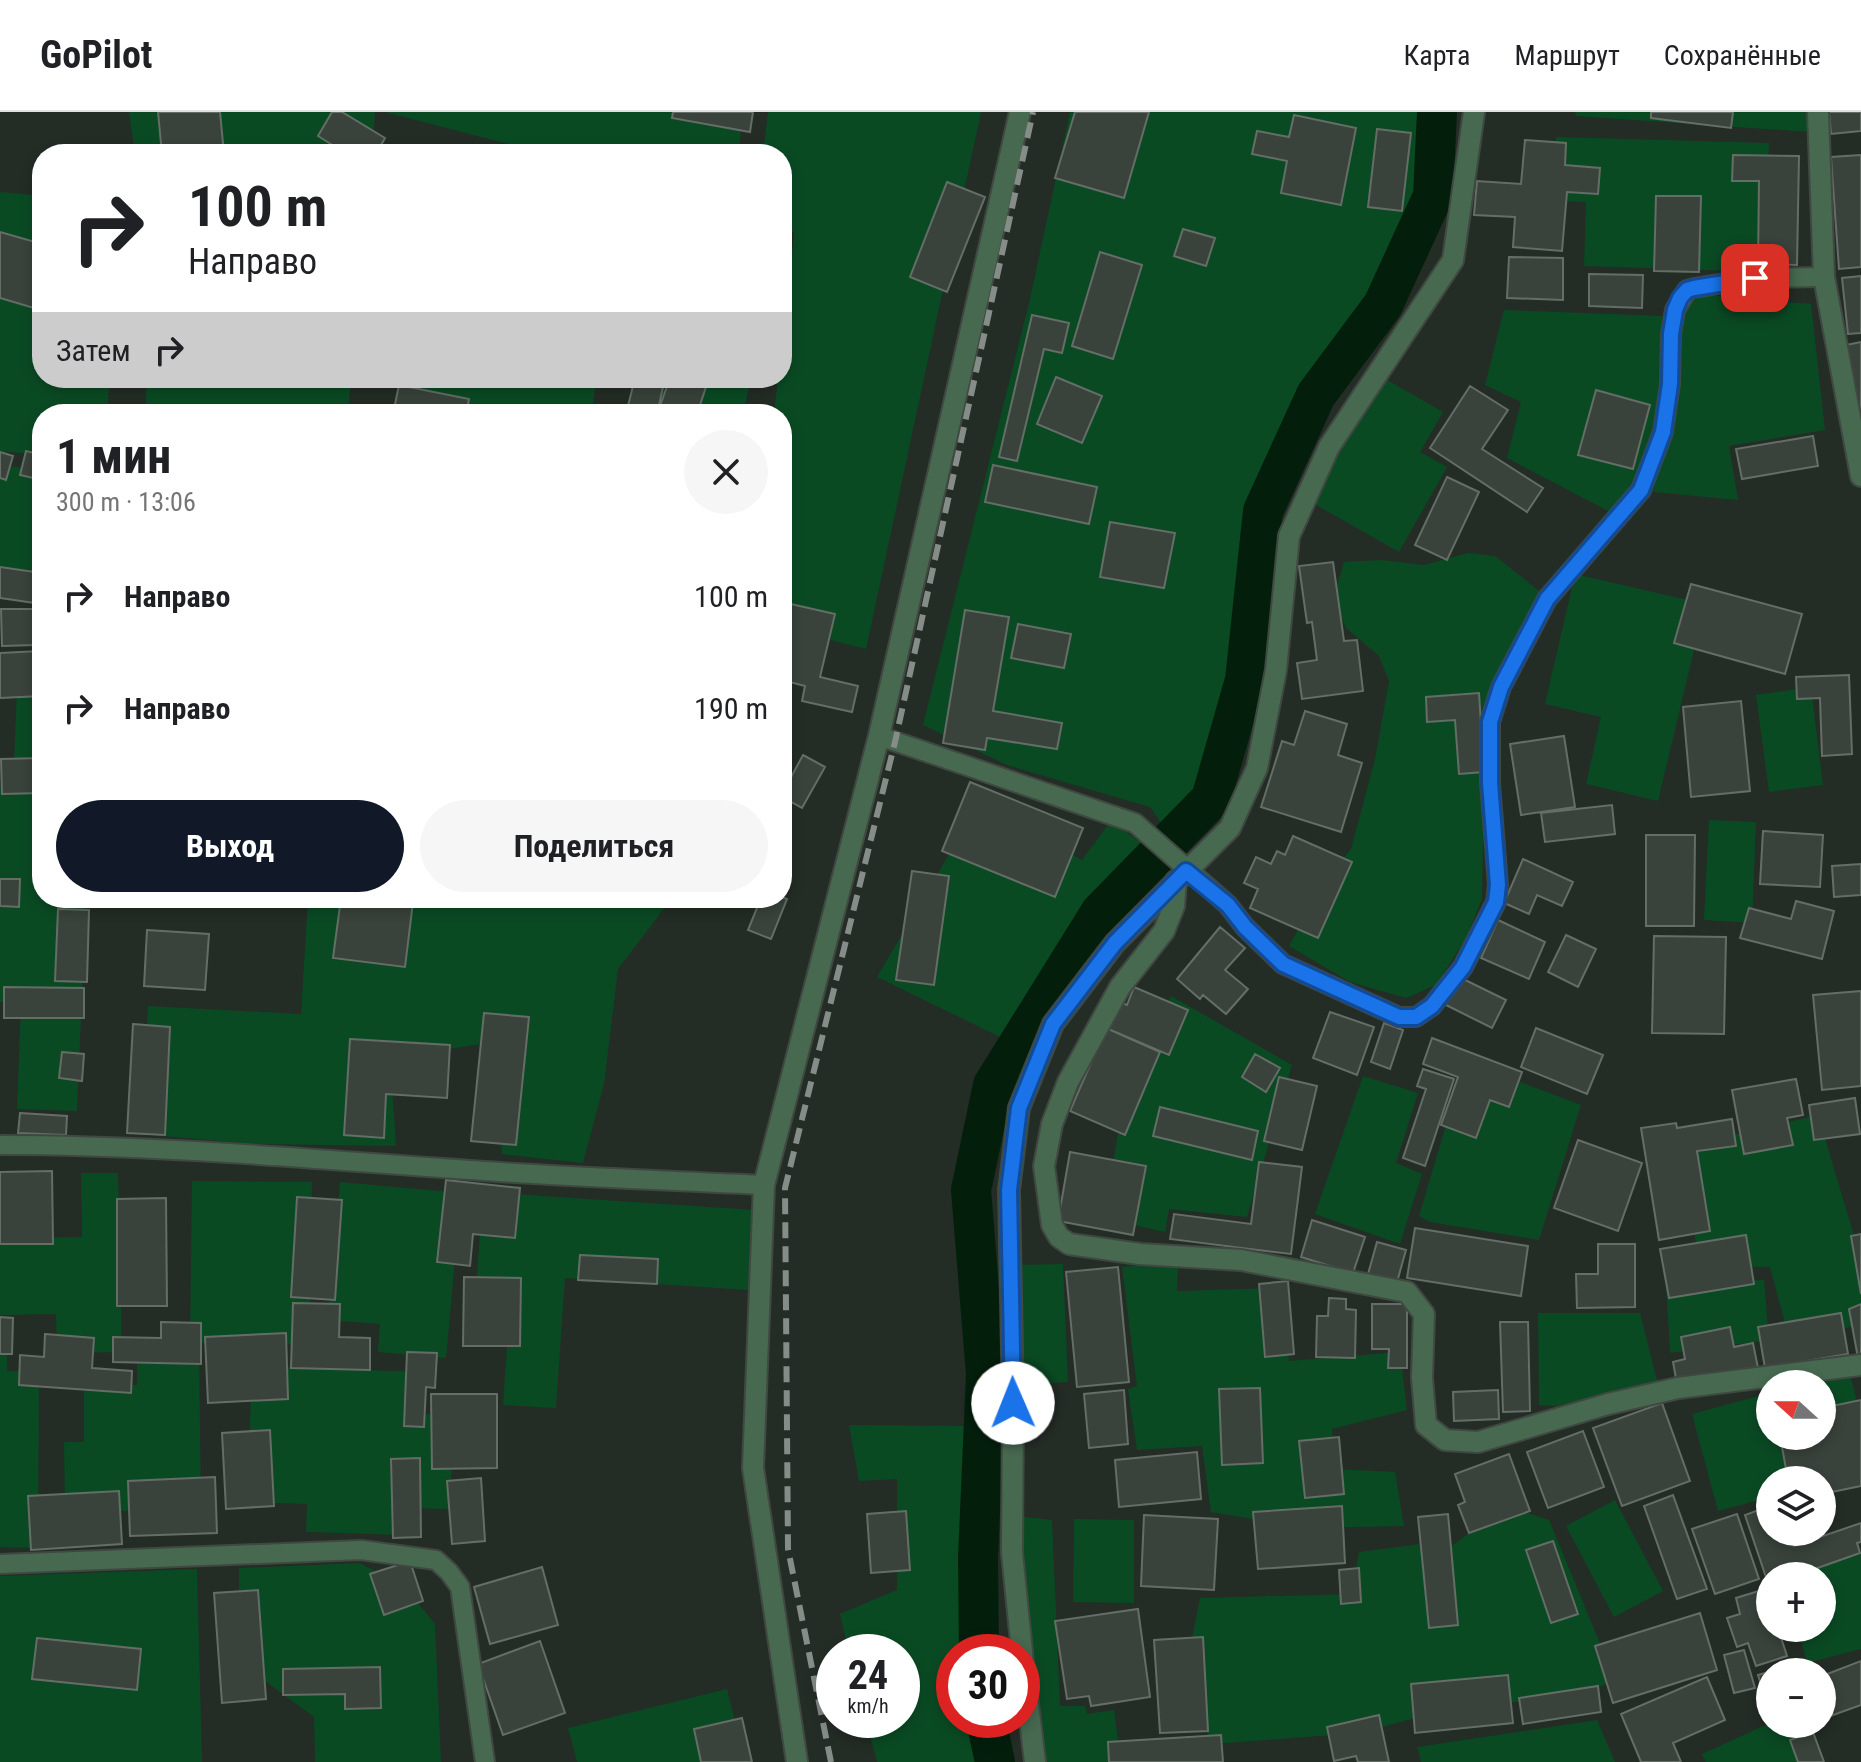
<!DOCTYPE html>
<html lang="ru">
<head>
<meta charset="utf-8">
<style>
	:root { --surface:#fff; --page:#f6f6f6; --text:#202124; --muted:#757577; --line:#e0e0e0; --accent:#111827 }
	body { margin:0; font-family:"Roboto Condensed",sans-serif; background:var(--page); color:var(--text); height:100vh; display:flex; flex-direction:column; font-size:30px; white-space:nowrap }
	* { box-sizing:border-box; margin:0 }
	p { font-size:26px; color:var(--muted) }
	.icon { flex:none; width:44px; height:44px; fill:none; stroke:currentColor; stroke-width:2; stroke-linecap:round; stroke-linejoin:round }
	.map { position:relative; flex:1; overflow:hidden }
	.panel { position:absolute; left:32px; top:292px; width:760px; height:504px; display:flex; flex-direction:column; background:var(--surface); border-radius:32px; box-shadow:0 4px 12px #0003 }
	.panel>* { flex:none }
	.banner { position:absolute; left:32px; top:32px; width:760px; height:244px; border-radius:32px; box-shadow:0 4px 12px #0003; background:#fff; color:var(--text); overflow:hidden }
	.needle { width:52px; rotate:291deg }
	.tools { position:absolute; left:1756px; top:1258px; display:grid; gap:16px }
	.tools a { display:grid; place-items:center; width:80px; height:80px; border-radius:50%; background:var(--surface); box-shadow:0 4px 12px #0003; font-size:40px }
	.speed { position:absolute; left:816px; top:1522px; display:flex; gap:16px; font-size:40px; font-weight:700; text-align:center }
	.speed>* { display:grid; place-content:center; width:104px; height:104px; border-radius:50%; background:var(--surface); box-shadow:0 4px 12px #0003; line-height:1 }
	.speed small { font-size:20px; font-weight:400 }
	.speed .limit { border:12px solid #d22; background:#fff; color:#111 }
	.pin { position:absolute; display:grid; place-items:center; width:68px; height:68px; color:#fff; margin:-34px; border-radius:16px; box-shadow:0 4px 12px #0006 }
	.me { position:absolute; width:88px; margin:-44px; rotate:359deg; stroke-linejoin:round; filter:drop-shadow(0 0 6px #0008) }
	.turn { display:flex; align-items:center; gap:28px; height:168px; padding:0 24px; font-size:36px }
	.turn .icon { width:104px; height:104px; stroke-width:2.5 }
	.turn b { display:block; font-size:56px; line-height:68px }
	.then { display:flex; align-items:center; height:76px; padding:0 24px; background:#0003; gap:16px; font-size:30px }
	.round { display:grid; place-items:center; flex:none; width:84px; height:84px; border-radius:42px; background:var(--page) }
	.overview { display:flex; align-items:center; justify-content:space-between; height:136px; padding:0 24px }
	h1 { font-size:48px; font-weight:700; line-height:60px }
	.action { display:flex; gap:16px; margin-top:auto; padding:16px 24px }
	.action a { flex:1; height:92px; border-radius:48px; background:var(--accent); color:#fff; font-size:32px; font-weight:700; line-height:92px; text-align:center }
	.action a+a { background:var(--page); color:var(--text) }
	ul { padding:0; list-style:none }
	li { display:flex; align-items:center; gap:24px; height:112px; padding:0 24px }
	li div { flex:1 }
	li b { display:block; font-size:30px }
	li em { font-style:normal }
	header { display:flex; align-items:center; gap:48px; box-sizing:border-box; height:112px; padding:0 40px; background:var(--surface); border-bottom:2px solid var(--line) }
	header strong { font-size:38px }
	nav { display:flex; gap:44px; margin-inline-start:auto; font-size:28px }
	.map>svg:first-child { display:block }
</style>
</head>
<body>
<header>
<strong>GoPilot</strong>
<nav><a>Карта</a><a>Маршрут</a><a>Сохранённые</a></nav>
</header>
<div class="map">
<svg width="1861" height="1650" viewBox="0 0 1861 1650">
	<rect width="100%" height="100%" fill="#242c26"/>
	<path fill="#0a4a23" d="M129,0H375L372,42H135Z
		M385,0H742L739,42H547Z
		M768,0H981L866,537L782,516V302H774L778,266H782V229L794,121L782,114V42H763Z
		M1070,0H1423L1422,86L1372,184L1307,281L1253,401L1237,563L1203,679L1165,716L1150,695L1007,653L923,613L1030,187Z
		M1575,0H1808L1811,20L1576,4Z
		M1556,25L1769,31L1765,160L1584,154L1586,90L1554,89Z
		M0,80L42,84V266H110L107,302H42V343L0,339Z
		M1705,183L1811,192L1825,318L1729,334L1738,388L1653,380L1670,321L1684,187Z
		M1504,198L1662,204C1672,248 1659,333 1636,373C1630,383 1620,392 1612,401L1507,346L1521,290L1485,273Z
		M1382,265L1443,300L1420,340L1447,355L1399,440L1311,390Z
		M147,266H351L348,302H145Z
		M415,266H596L592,302H408Z
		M643,266H751L743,302H636Z
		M0,353L42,358V480L0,475Z
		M1468,441L1495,444L1543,482L1497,563L1484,665L1482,787L1465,828L1436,873L1406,886L1350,870L1289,834L1328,764L1351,737L1375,647L1389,569L1379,544L1346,516L1333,486L1344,450L1382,448L1424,453Z
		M1575,462L1705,492L1658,689L1586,672L1601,605L1545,592Z
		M18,552L42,553V786H86L77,999L17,997L21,891L0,890V674H13Z
		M1811,575L1823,673L1769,680L1756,583Z
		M978,693L1082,748L1111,709L1148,736L1091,797L1004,927L877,865Z
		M1709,708L1756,710L1752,811L1704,808Z
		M308,786H672L618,857L604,972L583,1051L502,1042L494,930L390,946L396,1034L257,1032L140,1022L148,894L301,902Z
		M1171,884L1292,953L1247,1105L1169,1097L1165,1120L1104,1106L1122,997Z
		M1465,949L1581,993L1539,1128L1430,1110L1419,1104Z
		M1363,964L1418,981L1396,1051L1422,1062L1400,1132L1315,1102Z
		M1818,1003L1861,1147V1214L1788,1222L1770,1155L1700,1154L1679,1036Z
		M81,1061H118L122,1240L57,1241L56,1202L0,1203V1105L23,1126L82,1125Z
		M192,1069L312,1070L309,1232L190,1231Z
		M340,1070L461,1081L446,1246L378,1240L380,1212L328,1208Z
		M483,1080L755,1098L749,1178L565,1166L556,1296L503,1293L511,1180L476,1177Z
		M1178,1150L1177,1179L1278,1176L1289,1249L1400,1240L1407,1298L1332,1317L1334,1357L1395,1360L1404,1414L1306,1416L1211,1400L1202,1334L1137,1338L1128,1277L1137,1274L1122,1155Z
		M1063,1152L1068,1270L1021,1272L1017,1153Z
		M1764,1168L1769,1228L1670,1241L1666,1172Z
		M1538,1201H1640L1658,1272L1556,1294L1539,1293Z
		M0,1233H7V1259H39L38,1436L0,1435Z
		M199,1239L201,1397L65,1400L64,1330H84V1273H137V1241Z
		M252,1254L421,1260L419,1302L454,1303L450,1397L403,1396L402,1423L306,1420L307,1392L247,1390Z
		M1849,1259L1860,1300L1822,1310V1272H1803Z
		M1770,1281V1324H1810L1822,1368H1770V1394L1767,1386L1718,1399L1692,1302Z
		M849,1313L972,1314L967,1540H954V1608H976L985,1650H877L866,1608H902V1540H849L840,1502L897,1478V1367L859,1369Z
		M1615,1388L1663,1479L1614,1505L1566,1414Z
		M1507,1394L1549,1408L1616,1570L1559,1585L1445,1598L1359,1621L1213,1632L1182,1577L1200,1486L1352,1482L1359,1440L1429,1431L1446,1438Z
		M1017,1404L1052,1408L1060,1594H1085L1087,1602L1114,1598L1121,1650H1042Z
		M1074,1407L1134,1408V1491L1073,1490Z
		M1861,1440V1537L1807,1551L1798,1516H1822V1464H1785L1784,1460Z
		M359,1451L402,1472L435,1512L441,1650H315L314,1605L239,1550V1456Z
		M197,1457L202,1650H0V1464Z
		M727,1577L745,1650H577L568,1616Z
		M1597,1608L1615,1650H1421L1417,1635Z
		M1770,1611L1802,1612L1821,1650H1706L1702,1642Z"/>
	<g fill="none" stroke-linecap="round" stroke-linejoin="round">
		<path stroke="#031f0c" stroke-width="40" d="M979,1540L978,1446L986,1262L971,1078L993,973L1100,801L1211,687L1245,568L1263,399L1316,283L1383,193L1433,84L1437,0
			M986,1608L995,1650"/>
	</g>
	<path fill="#39423b" stroke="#646d66" stroke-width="2" d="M158,0H220L224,42H162Z
		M332,0H342L385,26L376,42H347L318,24Z
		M673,0H753L750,20L672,6Z
		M1075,0H1149L1124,86L1055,66Z
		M1651,0H1733L1731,16L1651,6Z
		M1829,0H1861V19L1831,22Z
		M1294,3L1356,16L1341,93L1281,81L1287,49L1252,42L1257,19L1289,25Z
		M1377,17L1411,21L1402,99L1368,95Z
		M1525,28L1566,31L1565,53L1600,56L1598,82L1567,80L1562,139L1513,135L1515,105L1474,103L1477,69L1521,72Z
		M1733,43L1799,44L1797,153L1758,152L1759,69H1732Z
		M1861,43V155L1839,157L1831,45Z
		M947,70L985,85L947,180L910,165Z
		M1656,84H1701L1699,160L1654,159Z
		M1183,117L1215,126L1206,154L1174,144Z
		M0,120L42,132V166L34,196L0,186Z
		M1100,140L1142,153L1113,247L1072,234Z
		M1509,145L1563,146V188L1507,186Z
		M1589,162L1643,163L1642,196L1589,194Z
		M1861,164V221L1848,222L1842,166Z
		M1032,203L1069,211L1062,241L1044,237L1017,349L999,345Z
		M1861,230V299L1857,300L1846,233Z
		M1056,265L1102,284L1082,331L1037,312Z
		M635,266H665L657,302H626Z
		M670,266H709L697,302H684L660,294Z
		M399,273L469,287L466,302H393Z
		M1470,274L1508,298L1482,337L1543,376L1527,400L1430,336Z
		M1596,278L1650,293L1633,357L1578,343Z
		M1813,324L1818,354L1742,367L1736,337Z
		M26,339L42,343V368L20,363Z
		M0,340L13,344L6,368L0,366Z
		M993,353L1097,375L1089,412L985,390Z
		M1447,365L1479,380L1447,448L1415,433Z
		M1110,410L1175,421L1164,476L1100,465Z
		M1333,450L1344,529L1357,528L1363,579L1302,587L1297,551L1317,548L1312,510L1307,511L1299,454Z
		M0,455L42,461V492L0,486Z
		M1691,472L1802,502L1785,562L1674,531Z
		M782,490L835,502L820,565L858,574L852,600L802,589L805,574L782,568Z
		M1,497H34L35,533L2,534Z
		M965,498L1009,505L993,599L1062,611L1057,637L987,626L985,638L943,631Z
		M1018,512L1071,522L1064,556L1011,546Z
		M40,539L41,584L0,586V541Z
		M1849,563L1852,642L1822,644L1820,586L1797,587L1796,565Z
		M1479,581L1484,660L1459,662L1455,608L1427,610L1426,585Z
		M1741,589L1750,679L1691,685L1683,595Z
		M1305,599L1347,612L1338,643L1362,651L1341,720L1261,695L1282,629L1294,633Z
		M1564,624L1575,695L1521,703L1510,632Z
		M803,643L825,655L802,696L782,685V682Z
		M42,646V681L2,682L1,647Z
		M970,670L1083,716L1055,785L942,739Z
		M1612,693L1615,722L1545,730L1541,701Z
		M1763,719L1823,723L1820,775L1760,772Z
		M1646,723H1695L1694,814H1646Z
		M1293,724L1352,750L1318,826L1250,796L1258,777L1244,771L1256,745L1271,752L1277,739L1285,743Z
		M1523,747L1573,770L1562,794L1537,783L1529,802L1504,791Z
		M1861,752V783L1834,785L1832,754Z
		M912,759L949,764L934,873L896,868Z
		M0,767H20L19,795L0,794Z
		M782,785L787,787L771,827L748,818L761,786Z
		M341,786H379L413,790L405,855L333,846Z
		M1796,789L1834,799L1822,847L1740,826L1749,796L1791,807Z
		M58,797L89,798L87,870L55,869Z
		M1498,808L1545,830L1529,867L1481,846Z
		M1220,815L1245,836L1225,858L1248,877L1226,902L1203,883L1200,887L1177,867Z
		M147,818L209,822L205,878L144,874Z
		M1566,823L1596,837L1578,875L1548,860Z
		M1654,824L1726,825L1724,922L1652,921Z
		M1457,864L1506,888L1492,916L1444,892Z
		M4,875L84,876V906H4Z
		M1134,875L1188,898L1169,943L1106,916L1117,889L1127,893Z
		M1861,879V974L1822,978L1813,883Z
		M1330,900L1374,915L1357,963L1313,946Z
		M484,901L529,905L516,1033L471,1029Z
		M1384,911L1403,918L1390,957L1371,950Z
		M133,912L170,915L165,1023L127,1021Z
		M1106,916L1160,940L1125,1023L1070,999Z
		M1536,916L1603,943L1587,982L1521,955Z
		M1432,926L1522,960L1509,995L1490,988L1476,1026L1441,1013L1458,965L1423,952Z
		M350,927L450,933L447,986L386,982L384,1026L344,1023Z
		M62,940L84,942L82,969L59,966Z
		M1255,942L1280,956L1266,980L1242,965Z
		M1423,957L1454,967L1425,1054L1403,1046L1426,977L1417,974Z
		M1279,965L1317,974L1302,1038L1264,1029Z
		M1796,967L1803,1003L1787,1006L1793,1033L1744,1042L1732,978Z
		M1855,986L1860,1022L1814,1028L1809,993Z
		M1160,995L1258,1019L1252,1048L1153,1024Z
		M20,1001L67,1004L66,1023L18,1021Z
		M1732,1007L1736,1034L1697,1039L1710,1119L1659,1128L1641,1016L1676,1011L1677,1016Z
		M1578,1028L1642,1051L1618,1119L1554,1096Z
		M1070,1040L1146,1054L1133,1123L1058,1109Z
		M1259,1050L1302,1055L1291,1142L1170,1127L1174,1102L1251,1112Z
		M52,1059L53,1132H0V1060Z
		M446,1068L520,1076L515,1126L473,1122L470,1154L437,1150Z
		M297,1085L342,1088L335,1188L291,1185Z
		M166,1086L167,1194H117V1087Z
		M1312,1108L1365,1125L1353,1161L1301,1145Z
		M1415,1116L1528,1134L1521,1184L1407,1166Z
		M1861,1122V1182L1851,1124Z
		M1746,1123L1754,1172L1669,1186L1660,1137Z
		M1377,1130L1406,1138L1397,1170L1368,1162Z
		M1598,1132H1635V1195L1577,1196L1576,1162H1598Z
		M580,1143L658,1147L657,1172L578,1168Z
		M1118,1155L1129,1270L1077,1275L1066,1160Z
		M464,1165L521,1166L520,1234H463Z
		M1288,1169L1294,1242L1265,1245L1259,1172Z
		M1329,1186L1346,1187V1197L1356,1198L1355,1246L1316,1245L1317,1204H1328Z
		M293,1191L340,1192L339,1225L370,1226V1258L291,1256Z
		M1372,1192H1407V1256H1388L1389,1237H1372Z
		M1861,1192V1245L1858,1246L1849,1197Z
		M1841,1201L1848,1242L1765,1256L1758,1215Z
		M0,1205L13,1206L12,1242H0Z
		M161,1210L201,1211V1252L113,1250V1225L161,1226Z
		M1500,1210H1528L1530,1299L1503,1300Z
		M1730,1215L1734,1235L1753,1231L1758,1256L1677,1272L1673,1250L1685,1247L1681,1225Z
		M286,1221L288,1287L208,1291L205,1225Z
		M45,1222L94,1226L92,1256L132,1259L131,1281L19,1273L20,1243L44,1245Z
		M407,1240L437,1241L435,1276L426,1275L424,1315L404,1314Z
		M1260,1276L1263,1351L1222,1353L1219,1277Z
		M1124,1278L1128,1332L1089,1336L1084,1282Z
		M1498,1278L1499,1307L1454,1309L1453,1280Z
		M431,1282H497V1356L432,1357Z
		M1861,1288V1374L1822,1382V1368H1788L1780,1324H1822V1296Z
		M1662,1291L1690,1369L1622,1394L1593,1316Z
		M270,1318L274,1394L226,1397L222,1321Z
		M1583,1319L1604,1375L1548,1396L1527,1340Z
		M1339,1325L1344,1382L1305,1386L1299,1329Z
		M1197,1340L1201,1387L1119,1395L1115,1348Z
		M1509,1342L1530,1399L1469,1421L1458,1393L1465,1390L1455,1362Z
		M420,1346L421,1425L393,1426L391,1347Z
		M215,1365L217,1421L130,1424L128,1369Z
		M481,1366L485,1429L452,1432L447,1369Z
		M119,1379L122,1432L31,1438L28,1384Z
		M1673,1383L1707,1477L1677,1487L1644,1394Z
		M1342,1394L1345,1451L1258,1457L1253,1400Z
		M1764,1396L1770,1420L1774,1425L1790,1420L1794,1434L1861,1411V1430L1857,1431L1860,1441L1795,1464H1770V1477L1745,1403Z
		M906,1399L910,1458L871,1461L867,1402Z
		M1448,1402L1458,1513L1429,1516L1418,1405Z
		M1737,1402L1759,1467L1715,1482L1692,1417Z
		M1144,1403L1218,1407L1214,1478L1141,1474Z
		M1553,1429L1578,1502L1551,1511L1526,1438Z
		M410,1449L423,1489L384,1503L370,1462Z
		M542,1455L558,1513L490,1532L474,1475Z
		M1359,1456L1361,1490L1341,1492L1339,1458Z
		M1765,1477L1770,1492V1516H1778L1787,1544L1756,1554L1748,1531L1737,1535L1727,1506L1740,1502L1736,1486Z
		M258,1478L266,1587L222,1591L214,1481Z
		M1138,1497L1150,1585L1091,1594L1089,1584L1067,1587L1055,1509Z
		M1700,1501L1717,1558L1613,1591L1595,1534Z
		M1203,1525L1208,1619L1160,1621L1154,1528Z
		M37,1526L141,1537L137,1578L32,1567Z
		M540,1529L565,1601L503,1623L478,1552Z
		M1744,1538L1755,1576L1734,1581L1724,1543Z
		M1861,1549V1593L1822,1607V1564Z
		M1793,1553L1794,1560H1770V1592L1767,1593L1758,1563Z
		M380,1555L381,1596L345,1597V1582L283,1583V1557Z
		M1508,1563L1513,1611L1415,1621L1411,1572Z
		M1707,1565L1725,1608L1673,1631L1681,1650H1641L1621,1602Z
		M1598,1574L1601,1600L1523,1612L1519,1586Z
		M1379,1603L1389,1650H1358L1356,1644L1334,1649L1327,1615Z
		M742,1606L752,1650H701L694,1617Z
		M1813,1620L1824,1650H1798L1790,1628Z
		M1221,1623L1223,1650H1109L1108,1630Z"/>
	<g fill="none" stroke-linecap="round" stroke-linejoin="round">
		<defs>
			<path id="service" d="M879,624L1135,711L1228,793L1245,815L1283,852L1399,905H1416L1432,894L1463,855L1496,790L1498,773L1490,671V610L1501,575L1547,487L1641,378L1663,320L1670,272L1671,222L1675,198L1687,178L1694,176L1755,166L1824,165
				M0,1033C172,1033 343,1050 515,1061C598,1066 681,1069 764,1073
				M0,1452L361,1438L436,1448L449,1460L460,1475L485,1650"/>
			<path id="minor" d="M1818,0L1824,165L1861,364
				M1176,769L1174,794L1164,819L1120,875L1068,970L1052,1012L1044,1054L1052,1113L1059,1125L1069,1132L1140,1142L1241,1148L1407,1180L1424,1202L1422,1266L1426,1313L1445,1328L1478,1330L1608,1292L1678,1276L1861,1253
				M1022,1540L1012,1441L1013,1291L1009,1078L1019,996L1053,912L1115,831L1230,716L1257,656L1276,558L1289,424L1329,335L1453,148L1474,0
				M1022,1542L1035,1650
				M797,1650L753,1356L764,1073L879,624L1020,0"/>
		</defs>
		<use href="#service" stroke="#404842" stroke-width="22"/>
		<use href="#minor" stroke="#404842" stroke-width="24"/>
		<use href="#service" stroke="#476950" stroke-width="18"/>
		<use href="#minor" stroke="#476950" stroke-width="20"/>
		<path stroke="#868c87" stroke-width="6" stroke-dasharray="16 8" stroke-linecap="butt" d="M831,1650L788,1437L785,1076L895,630L1033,0"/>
	</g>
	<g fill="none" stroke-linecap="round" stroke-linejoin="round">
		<defs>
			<path id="route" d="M1013,1291L1009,1078L1019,996L1053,912L1115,831L1186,759L1228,793L1245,815L1283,852L1399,905H1416L1432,894L1463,855L1496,790L1498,773L1490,671V610L1501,575L1547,487L1641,378L1663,320L1670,272L1671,222L1675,198L1680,186L1687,178L1694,176L1755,166"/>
		</defs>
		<use href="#route" stroke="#114b97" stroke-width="20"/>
		<use href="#route" stroke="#1a73e8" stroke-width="14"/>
	</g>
</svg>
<div class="tools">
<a><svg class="needle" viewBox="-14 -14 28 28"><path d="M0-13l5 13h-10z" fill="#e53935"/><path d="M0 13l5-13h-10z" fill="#757577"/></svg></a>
<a><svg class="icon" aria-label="layers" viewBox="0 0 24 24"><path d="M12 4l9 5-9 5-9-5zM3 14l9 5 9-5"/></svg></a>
<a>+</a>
<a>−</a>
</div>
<div class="speed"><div>24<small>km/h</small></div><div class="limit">30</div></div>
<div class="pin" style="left:1755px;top:166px;background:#d93025"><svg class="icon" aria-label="arrive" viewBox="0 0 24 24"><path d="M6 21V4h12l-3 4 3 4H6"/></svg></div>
<svg class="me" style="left:1013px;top:1291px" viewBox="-20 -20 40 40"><circle r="19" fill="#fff"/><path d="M0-13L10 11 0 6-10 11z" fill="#1a73e8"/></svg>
<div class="banner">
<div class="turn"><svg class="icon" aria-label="right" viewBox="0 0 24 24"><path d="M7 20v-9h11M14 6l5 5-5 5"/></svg><div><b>100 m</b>Направо</div></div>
<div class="then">Затем<svg class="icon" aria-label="right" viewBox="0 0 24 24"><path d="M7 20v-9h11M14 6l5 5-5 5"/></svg></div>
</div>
<section class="panel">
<div class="overview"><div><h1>1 мин</h1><p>300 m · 13:06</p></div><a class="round"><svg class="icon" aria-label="close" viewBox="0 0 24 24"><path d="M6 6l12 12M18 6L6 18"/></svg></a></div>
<ul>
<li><svg class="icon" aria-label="right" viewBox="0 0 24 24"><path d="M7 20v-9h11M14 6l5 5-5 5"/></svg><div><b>Направо</b></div><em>100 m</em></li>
<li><svg class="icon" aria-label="right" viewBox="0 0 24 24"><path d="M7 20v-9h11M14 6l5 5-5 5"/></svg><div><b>Направо</b></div><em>190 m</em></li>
</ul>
<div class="action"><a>Выход</a><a>Поделиться</a></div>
</section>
</div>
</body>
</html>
